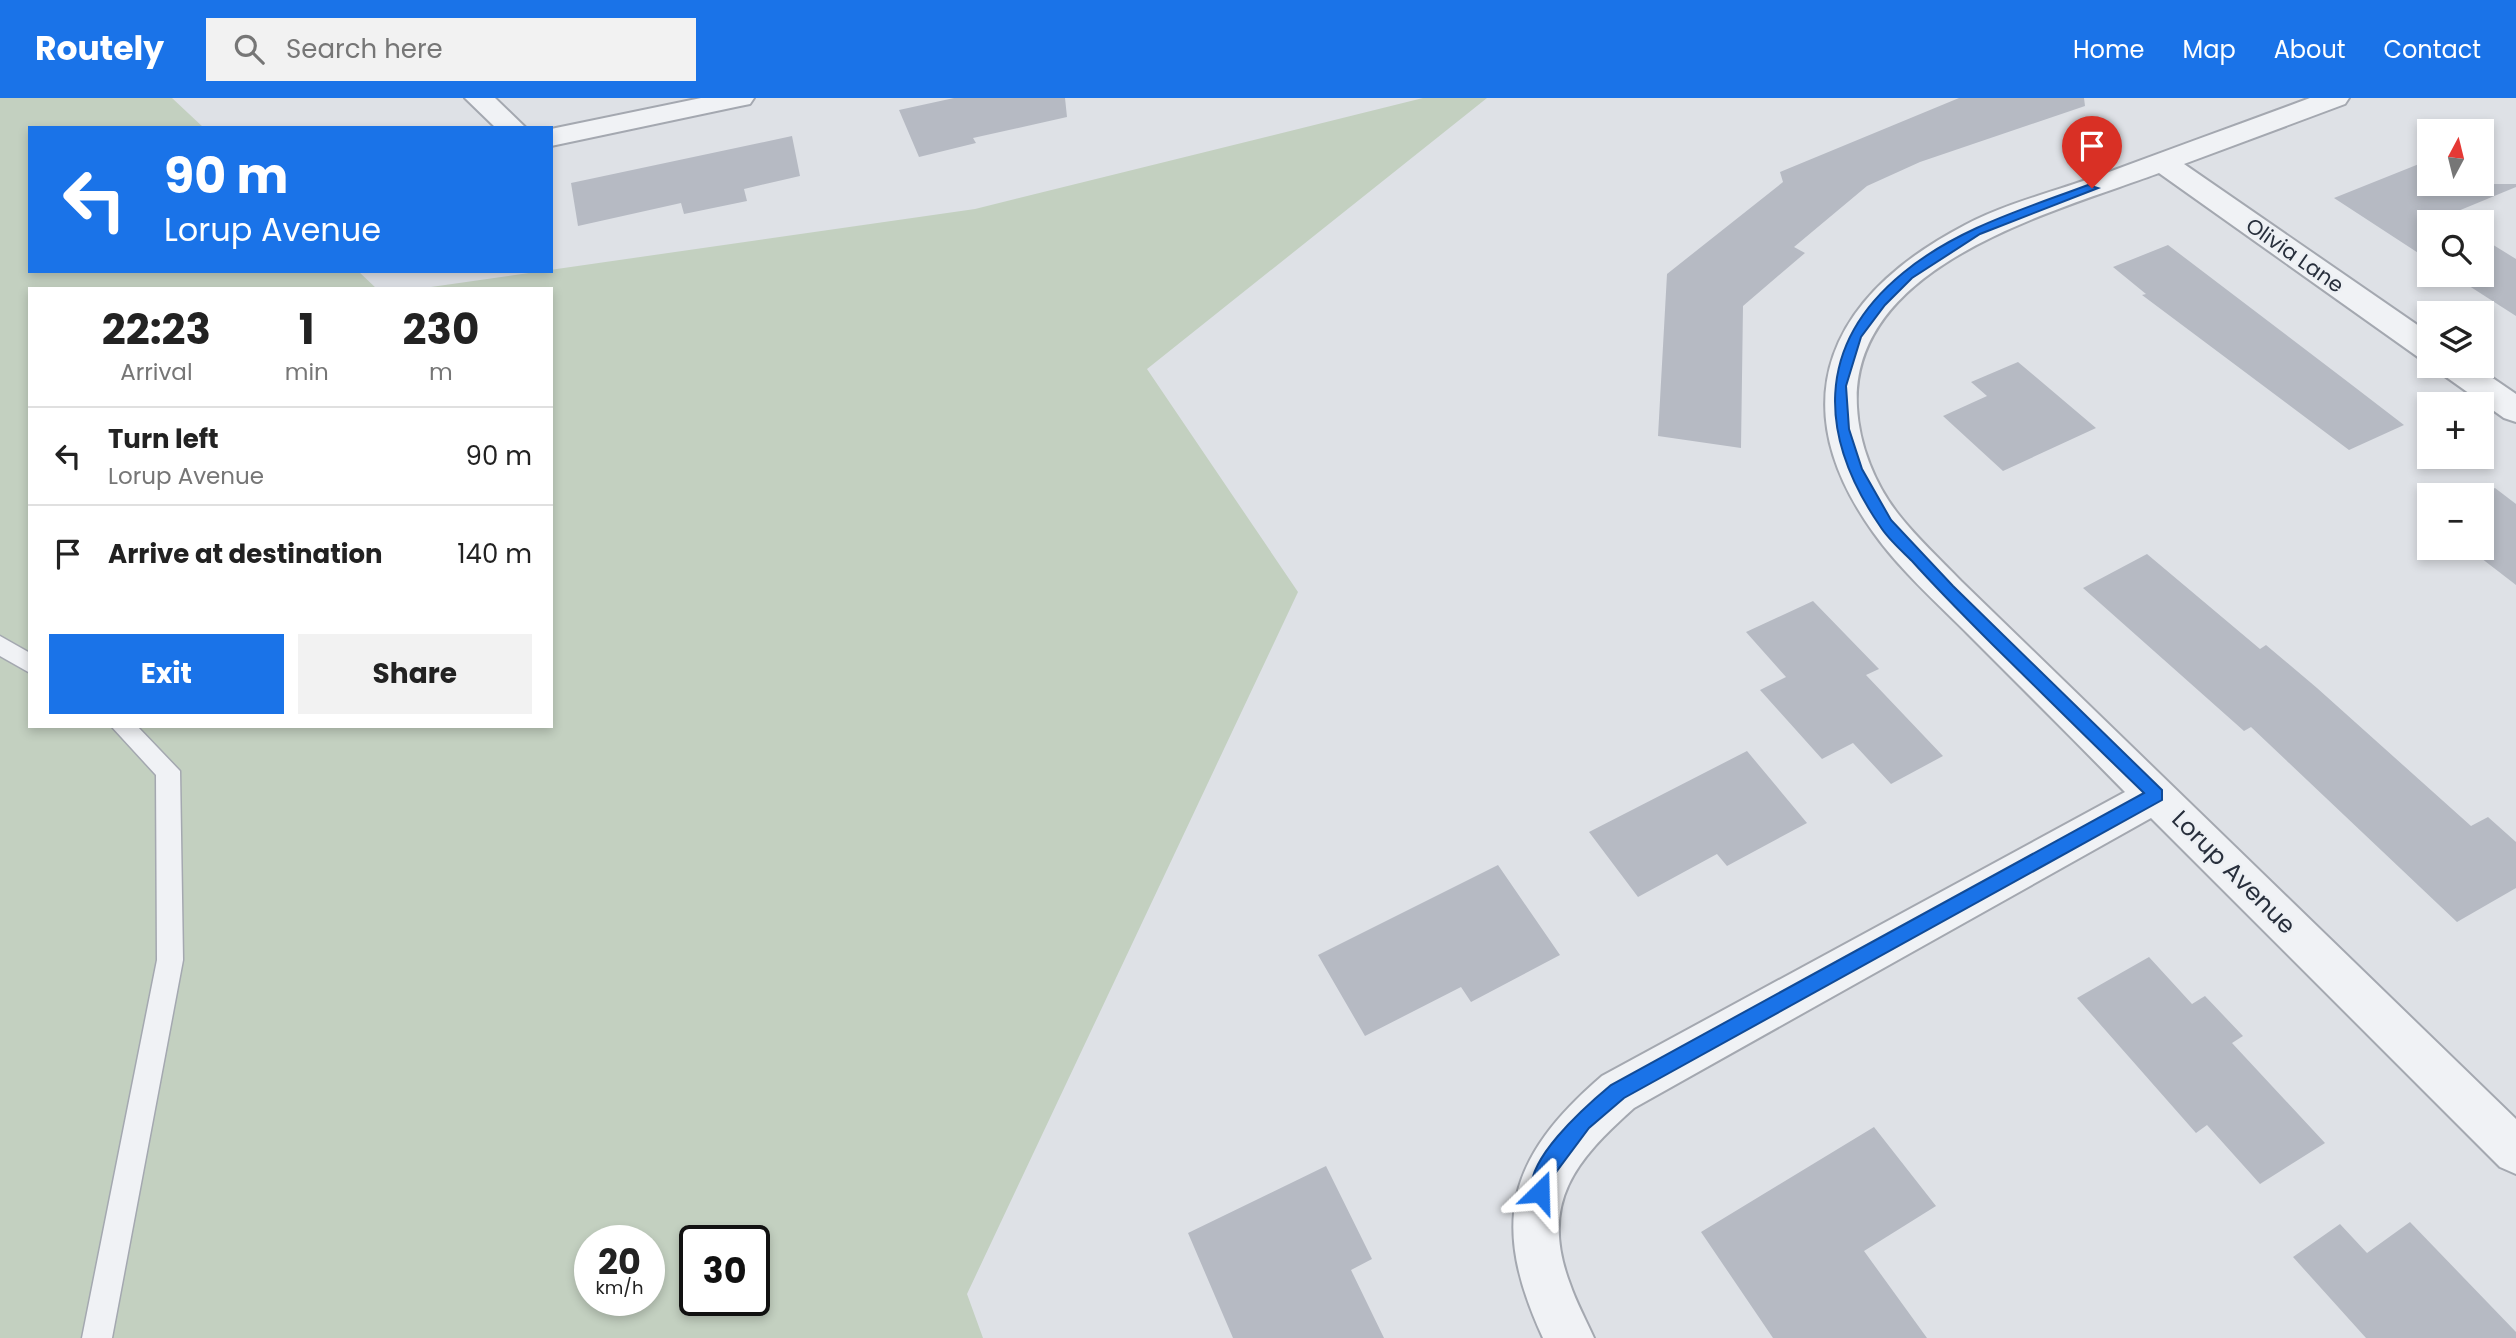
<!DOCTYPE html>
<html lang="en">
<head>
<meta charset="utf-8">
<style>
	:root { --surface:#fff; --page:#f2f2f2; --text:#222; --muted:#767676; --line:#e0e0e0; --accent:#1a73e8 }
	body { margin:0; font-family:Poppins,sans-serif; background:var(--page); color:var(--text); height:100vh; display:flex; flex-direction:column; font-size:26px; white-space:nowrap }
	* { box-sizing:border-box; margin:0 }
	p { font-size:23px; color:var(--muted) }
	.icon { flex:none; width:38px; height:38px; fill:none; stroke:currentColor; stroke-width:2; stroke-linecap:round; stroke-linejoin:round }
	.map { position:relative; flex:1; overflow:hidden }
	.sheet { position:absolute; left:28px; top:189px; width:525px; height:441px; display:flex; flex-direction:column; background:var(--surface); border-radius:0px; box-shadow:0 4px 10px #0003 }
	.sheet>* { flex:none }
	.hud { position:absolute; left:28px; top:28px; width:525px; height:147px; border-radius:0px; box-shadow:0 4px 10px #0003; background:#1a73e8; color:#fff; overflow:hidden }
	.needle { width:46px; rotate:7deg }
	.fabs { position:absolute; left:2417px; top:21px; display:grid; gap:14px }
	.fabs a { display:grid; place-items:center; width:77px; height:77px; border-radius:0px; background:var(--surface); box-shadow:0 4px 10px #0003; font-size:35px }
	.speed { position:absolute; left:574px; top:1127px; display:flex; gap:14px; font-size:35px; font-weight:700; text-align:center }
	.speed>* { display:grid; place-content:center; width:91px; height:91px; border-radius:50%; background:var(--surface); box-shadow:0 4px 10px #0003; line-height:1 }
	.speed small { font-size:18px; font-weight:400 }
	.speed .limit { border:4px solid #111; border-radius:10px; background:#fff; color:#111 }
	.pin { position:absolute; display:grid; place-items:center; width:60px; height:60px; color:#fff; margin:-72px -30px; border-radius:50% 50% 50% 0; rotate:-45deg; box-shadow:0 0 7px #0007 }
	.pin .icon { rotate:45deg }
	.me { position:absolute; width:77px; margin:-38px; rotate:22deg; stroke-linejoin:round; filter:drop-shadow(0 0 5px #0008) }
	.turn { display:flex; align-items:center; gap:24px; height:147px; padding:0 21px; font-size:32px }
	.turn .icon { width:91px; height:91px; stroke-width:2.5 }
	.turn b { display:block; font-size:49px; line-height:60px }
	.eta { display:flex; justify-content:space-evenly; align-items:center; height:119px; text-align:center }
	.eta b { font-size:42px; font-weight:700; line-height:49px }
	.cta { display:flex; gap:14px; margin-top:auto; padding:14px 21px }
	.cta a { flex:1; height:80px; border-radius:0px; background:var(--accent); color:#fff; font-size:28px; font-weight:700; line-height:80px; text-align:center }
	.cta a+a { background:var(--page); color:var(--text) }
	ul { padding:0; list-style:none }
	li { display:flex; align-items:center; gap:21px; height:98px; padding:0 21px; border-top:2px solid var(--line) }
	li div { flex:1 }
	li b { display:block; font-size:26px }
	li em { font-style:normal }
	header { display:flex; align-items:center; gap:42px; box-sizing:border-box; height:98px; padding:0 35px; background:var(--accent); color:#fff }
	header strong { font-size:33px }
	nav { display:flex; gap:38px; margin-inline-start:auto; font-size:24px }
	.search { width:490px; height:63px; background:var(--page); display:flex; align-items:center; gap:18px; box-sizing:border-box; padding:0 24px; border-radius:0px; color:var(--muted); font-size:26px }
	.map>svg:first-child { display:block }
</style>
</head>
<body>
<header>
<strong>Routely</strong>
<div class="search"><svg class="icon" aria-label="search" viewBox="0 0 24 24"><circle cx="10" cy="10" r="6"/><path d="M15 15l6 6"/></svg>Search here</div>
<nav><a>Home</a><a>Map</a><a>About</a><a>Contact</a></nav>
</header>
<div class="map">
<svg width="2516" height="1240" viewBox="0 0 2516 1240">
	<rect width="100%" height="100%" fill="#dee1e6"/>
	<path fill="#c3d0c0" fill-rule="evenodd" d="M0,0H172L204,30H30V173H358L377,191H30V628H551V191H417L975,111L1423,0H1487L1147,271L1298,494L967,1196L983,1240H0ZM590,1143H649V1202H590ZM695,1143H754V1202H695Z"/>
	<path fill="#b6bac3" d="M954,0H1065L1067,19L973,40L976,45L919,59L899,12Z
		M1959,0H2084L2085,8L1920,64L1867,88L1794,149L1805,155L1743,208L1741,350L1658,338L1667,176L1783,84L1780,74Z
		M792,38L800,78L744,91L747,103L684,116L681,105L578,128L571,85Z
		M2429,62V86H2516V89L2446,118L2456,124H2429V162L2334,100Z
		M2482,140L2516,161V218L2452,177H2482Z
		M2168,147L2348,284L2404,327L2349,352L2142,197L2146,196L2113,169Z
		M2018,264L2096,330L2003,373L1943,318L1987,298L1971,284Z
		M2495,390L2516,406V487L2468,450H2482L2481,397Z
		M2147,456L2260,551L2266,547L2317,590L2471,728L2488,719L2516,744V790L2457,824L2251,629L2244,633L2083,490Z
		M1813,503L1879,571L1866,577L1943,658L1891,686L1853,645L1822,661L1760,592L1786,579L1746,534Z
		M1747,653L1807,725L1727,768L1717,756L1638,799L1589,734Z
		M1498,767L1560,857L1471,904L1461,889L1365,938L1318,857Z
		M2149,859L2192,906L2205,898L2243,938L2232,945L2325,1045L2260,1086L2207,1027L2196,1035L2077,900Z
		M1874,1029L1936,1108L1864,1153L1927,1240H1773L1701,1134Z
		M1326,1068L1372,1161L1351,1172L1384,1240H1233L1188,1135Z
		M2410,1124L2516,1234V1240H2366L2293,1159L2340,1126L2367,1155Z"/>
	<g fill="none" stroke-linecap="round" stroke-linejoin="round">
		<defs>
			<path id="service" d="M0,538L30,555V575L0,558Z
				M111,628H137L180,673L183,862L112,1240H82L157,862L156,677Z"/>
			<path id="minor" d="M465,0H495L526,30H496Z
				M701,0H754L750,6L740,8L551,48V31Z
				M2310,0H2349L2345,6L2184,66L2429,235V262L2418,259L2159,75C2054,114 1849,166 1857,309C1859,347 1875,387 1899,417C1917,440 1940,461 1961,483L2516,1021V1076L2500,1069L2151,720L1634,1010C1576,1062 1539,1104 1570,1186C1576,1204 1586,1222 1594,1240H1543C1490,1125 1507,1060 1602,978L2125,694C2073,641 2020,588 1968,536C1936,504 1899,471 1873,434C1779,302 1831,197 1965,127C2004,106 2059,92 2101,77C2170,51 2240,26 2310,0Z
				M2437,268H2475L2516,296V324L2504,320L2442,276Z"/>
		</defs>
		<use href="#service" stroke="#a4a8b0" stroke-width="3"/>
		<use href="#minor" stroke="#a4a8b0" stroke-width="4"/>
		<use href="#service" fill="#f0f2f5" fill-rule="evenodd"/>
		<use href="#minor" fill="#f0f2f5" fill-rule="evenodd"/>
	</g>
	<path fill="#1a73e8" stroke="#114b97" stroke-width="2" d="M2088,87L2098,90L1980,136L1912,180L1885,207L1861,239L1846,288L1849,331L1862,371L1891,422L1953,488L2162,692V702L1624,1000L1589,1030L1554,1077L1547,1100L1540,1103L1533,1100C1519,1066 1587,1007 1611,987L2144,695C2093,646 2043,596 1993,547C1965,519 1938,492 1912,463C1901,452 1888,441 1880,428C1819,339 1814,248 1903,175C1956,131 2024,111 2088,87Z"/>
	<g text-anchor="middle" dominant-baseline="central" stroke-width="5" stroke-linejoin="round" paint-order="stroke">
		<g font-size="21" fill="#282f3c" stroke="#edf0f4">
			<text transform="translate(2295 157) rotate(35)">Olivia Lane</text>
		</g>
		<g font-size="24" fill="#282f3c" stroke="#edf0f4">
			<text transform="translate(2234 774) rotate(45)">Lorup Avenue</text>
		</g>
	</g>
</svg>
<div class="fabs">
<a><svg class="needle" viewBox="-14 -14 28 28"><path d="M0-13l5 13h-10z" fill="#e53935"/><path d="M0 13l5-13h-10z" fill="#767676"/></svg></a>
<a><svg class="icon" aria-label="search" viewBox="0 0 24 24"><circle cx="10" cy="10" r="6"/><path d="M15 15l6 6"/></svg></a>
<a><svg class="icon" aria-label="layers" viewBox="0 0 24 24"><path d="M12 4l9 5-9 5-9-5zM3 14l9 5 9-5"/></svg></a>
<a>+</a>
<a>−</a>
</div>
<div class="speed"><div>20<small>km/h</small></div><div class="limit">30</div></div>
<div class="pin" style="left:2092px;top:90px;background:#d93025"><svg class="icon" aria-label="arrive" viewBox="0 0 24 24"><path d="M6 21V4h12l-3 4 3 4H6"/></svg></div>
<svg class="me" style="left:1540px;top:1094px" viewBox="-20 -20 40 40"><path d="M0-17L14 15 0 8-14 15z" fill="#1a73e8" stroke="#fff" stroke-width="4"/></svg>
<div class="hud">
<div class="turn"><svg class="icon" aria-label="left" viewBox="0 0 24 24"><path d="M17 20v-9H6M10 6l-5 5 5 5"/></svg><div><b>90 m</b>Lorup Avenue</div></div>
</div>
<section class="sheet">
<div class="eta">
<div><b>22:23</b><p>Arrival</p></div>
<div><b>1</b><p>min</p></div>
<div><b>230</b><p>m</p></div>
</div>
<ul>
<li><svg class="icon" aria-label="left" viewBox="0 0 24 24"><path d="M17 20v-9H6M10 6l-5 5 5 5"/></svg><div><b>Turn left</b><p>Lorup Avenue</p></div><em>90 m</em></li>
<li><svg class="icon" aria-label="arrive" viewBox="0 0 24 24"><path d="M6 21V4h12l-3 4 3 4H6"/></svg><div><b>Arrive at destination</b></div><em>140 m</em></li>
</ul>
<div class="cta"><a>Exit</a><a>Share</a></div>
</section>
</div>
</body>
</html>
